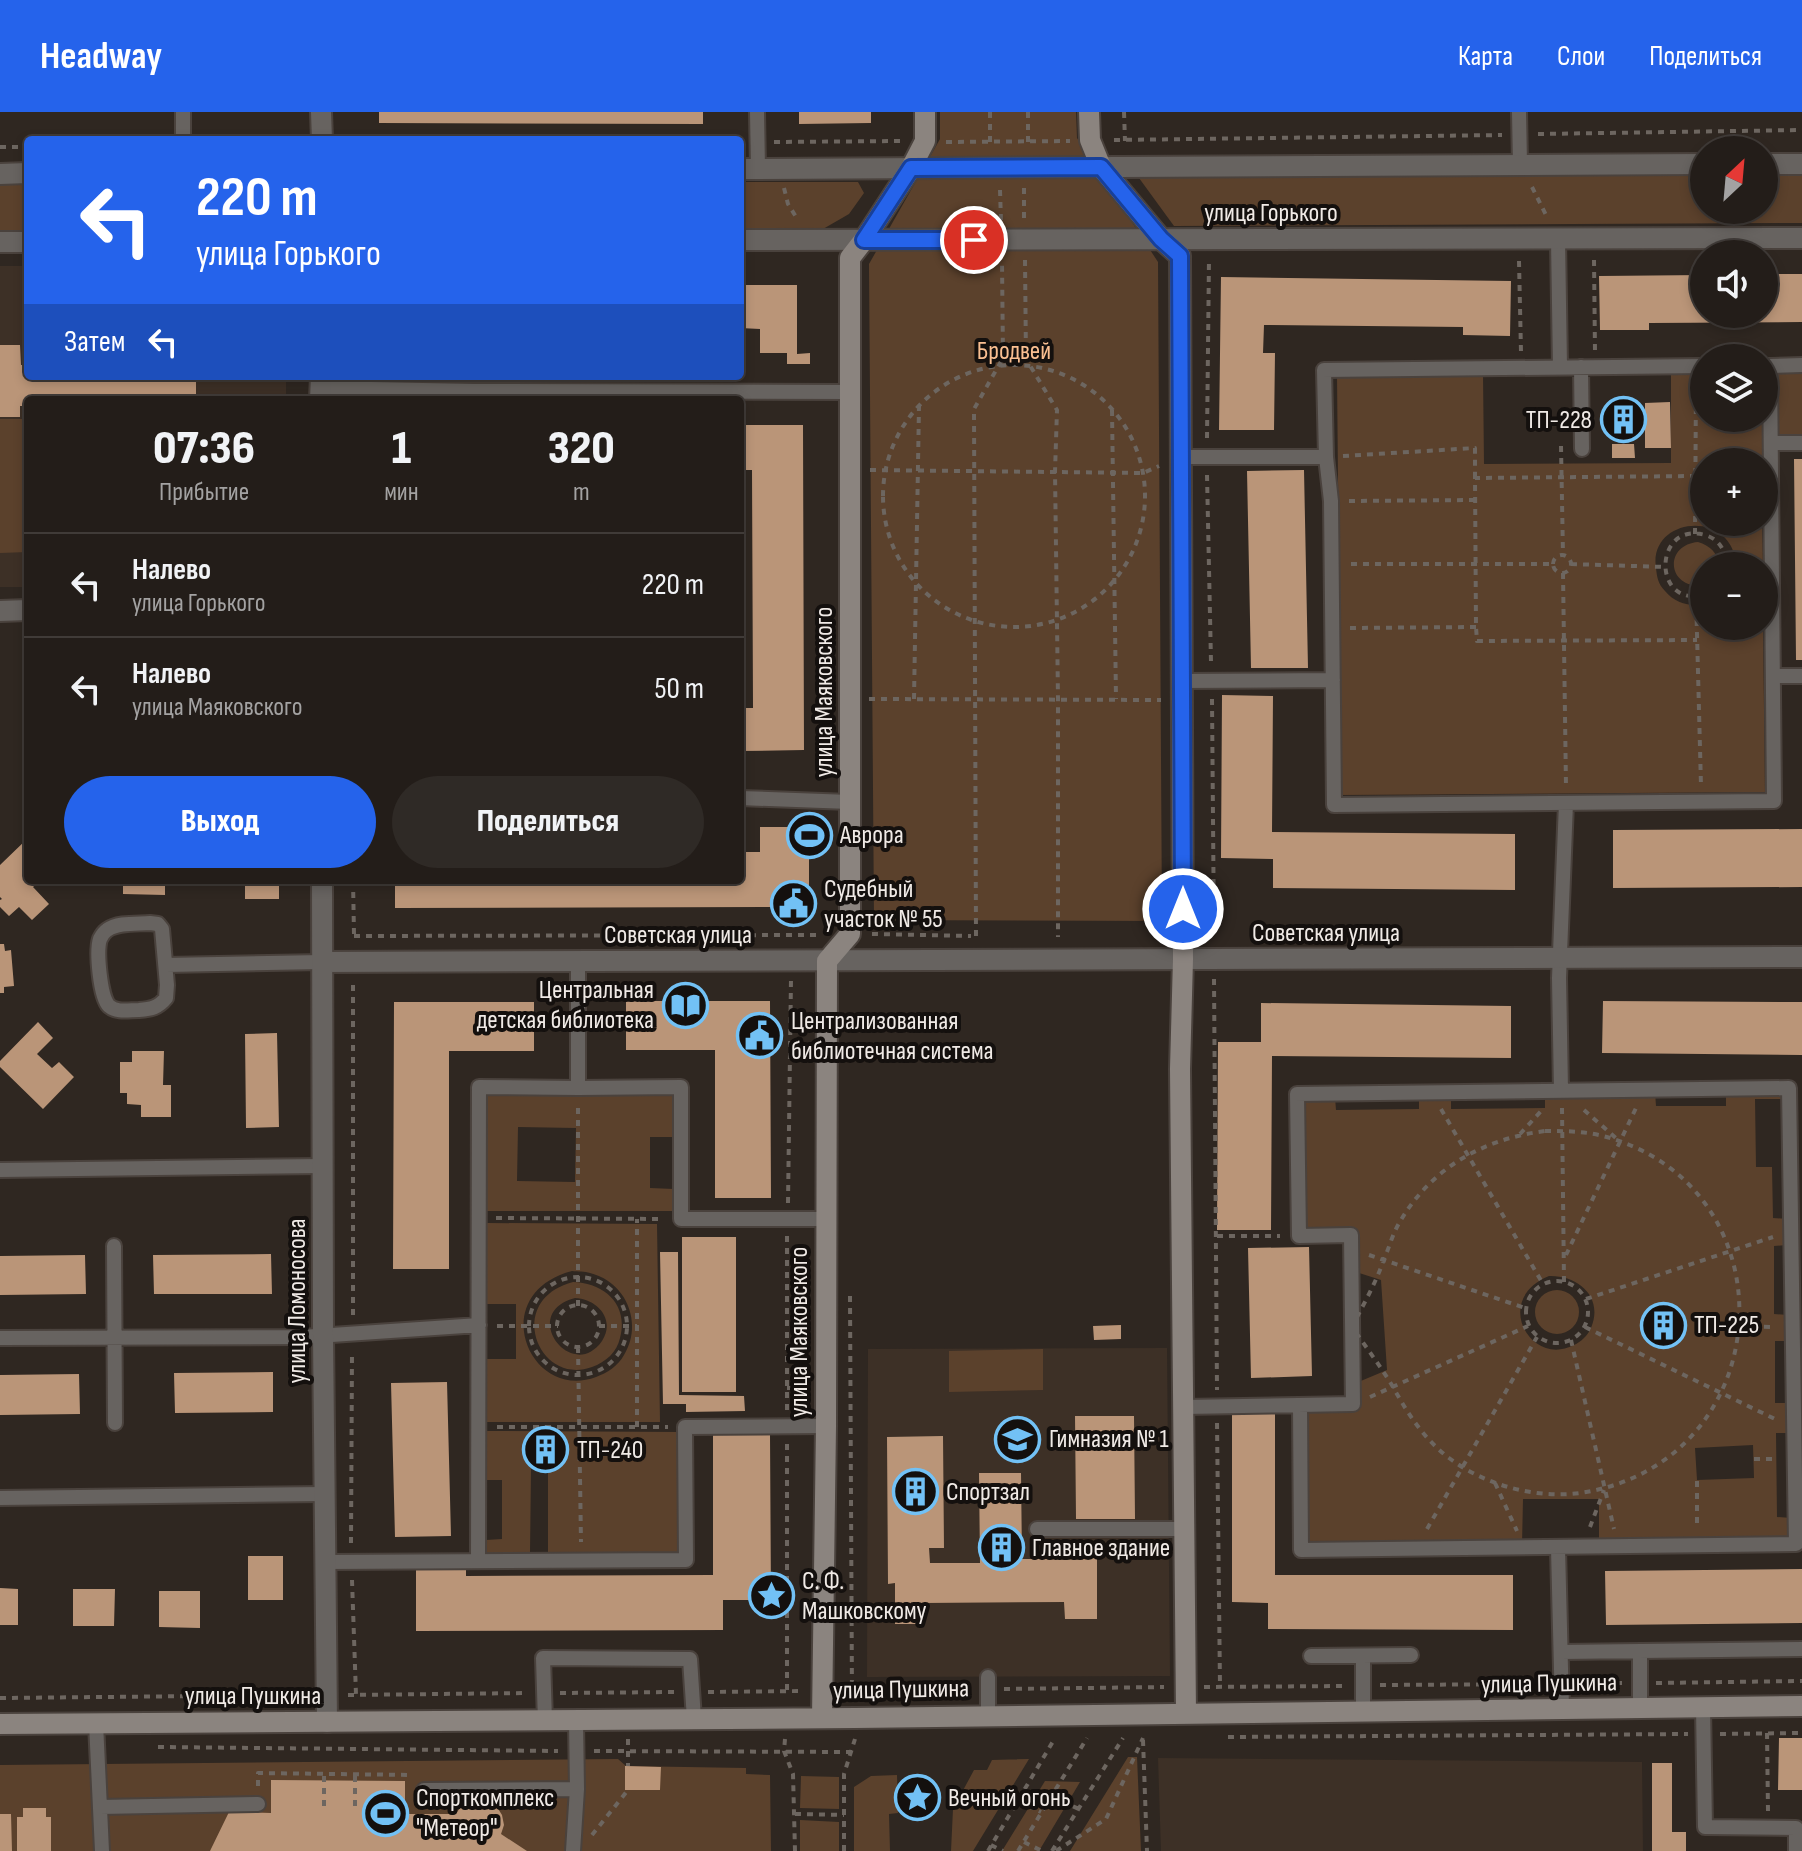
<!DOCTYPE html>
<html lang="ru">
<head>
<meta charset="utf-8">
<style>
	:root { --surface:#231d19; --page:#2f2a26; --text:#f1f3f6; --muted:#a3a2a2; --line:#403b38; --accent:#2563eb }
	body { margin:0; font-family:"Sofia Sans Condensed",sans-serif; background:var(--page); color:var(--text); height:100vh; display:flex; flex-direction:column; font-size:30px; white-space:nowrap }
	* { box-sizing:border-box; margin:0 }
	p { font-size:26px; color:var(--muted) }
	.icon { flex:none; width:44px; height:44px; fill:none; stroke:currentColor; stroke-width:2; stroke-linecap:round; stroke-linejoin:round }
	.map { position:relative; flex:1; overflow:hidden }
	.drawer { position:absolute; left:24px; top:284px; width:720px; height:488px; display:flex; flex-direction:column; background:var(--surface); border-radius:8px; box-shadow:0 4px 12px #0003,0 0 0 2px var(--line) }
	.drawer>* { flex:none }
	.top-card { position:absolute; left:24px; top:24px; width:720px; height:244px; border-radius:8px; box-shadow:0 4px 12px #0003,0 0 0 2px var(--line); background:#2563eb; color:#fff; overflow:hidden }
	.needle { width:52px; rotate:26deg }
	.controls { position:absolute; left:1690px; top:24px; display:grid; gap:16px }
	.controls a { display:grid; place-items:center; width:88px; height:88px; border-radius:50%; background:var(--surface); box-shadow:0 4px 12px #0003,0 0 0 2px var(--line); font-size:40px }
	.pin { position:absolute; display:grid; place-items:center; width:68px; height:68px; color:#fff; margin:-34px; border:4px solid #fff; border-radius:50%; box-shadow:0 2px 8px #0007 }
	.me { position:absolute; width:88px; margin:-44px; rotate:0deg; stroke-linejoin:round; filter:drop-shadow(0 0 6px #0008) }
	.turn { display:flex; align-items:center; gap:28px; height:168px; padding:0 40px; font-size:36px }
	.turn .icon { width:104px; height:104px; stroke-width:2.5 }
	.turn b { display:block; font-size:56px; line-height:68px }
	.then { display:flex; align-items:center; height:76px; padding:0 40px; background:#0003; gap:16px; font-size:30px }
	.eta { display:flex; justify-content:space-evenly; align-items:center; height:136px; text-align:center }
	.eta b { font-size:48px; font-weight:800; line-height:56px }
	.primary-button { display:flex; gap:16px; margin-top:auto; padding:16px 40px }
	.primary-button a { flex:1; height:92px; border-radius:48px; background:var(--accent); color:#fff; font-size:32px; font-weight:800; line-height:92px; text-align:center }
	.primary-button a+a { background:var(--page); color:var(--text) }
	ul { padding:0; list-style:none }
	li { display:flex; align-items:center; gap:24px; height:104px; padding:0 40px; border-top:2px solid var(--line) }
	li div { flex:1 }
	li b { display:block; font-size:30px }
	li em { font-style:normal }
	header { display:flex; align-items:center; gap:48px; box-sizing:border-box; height:112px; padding:0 40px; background:var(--accent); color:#fff }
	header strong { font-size:38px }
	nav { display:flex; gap:44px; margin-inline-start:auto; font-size:28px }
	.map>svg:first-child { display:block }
</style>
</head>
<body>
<header>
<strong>Headway</strong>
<nav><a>Карта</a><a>Слои</a><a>Поделиться</a></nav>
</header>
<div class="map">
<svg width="1802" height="1739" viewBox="0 0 1802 1739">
	<rect width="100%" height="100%" fill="#2f2721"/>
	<path fill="#3d3026" d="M0,154H28V264H286V288H28V475H0Z
		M1167,1236L1170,1564L867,1565L868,1237Z
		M1158,1646L1642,1650L1643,1739H1161Z"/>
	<path fill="#5b412c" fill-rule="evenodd" d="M940,0H1076L1077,26L1158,150L1162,809L874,808L869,152L940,27Z
		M1802,61V111L1174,114L1139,66L1704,62V98H1764V62Z
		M740,70H858L864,81L849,102L823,117H740Z
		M0,73H28V119H0Z
		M1764,258H1802V324H1762V350H1704V410H1762L1763,454H1736C1734,396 1648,404 1656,456C1657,465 1658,472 1665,479C1675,491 1689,495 1704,492V514H1763L1765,680L1341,683L1337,263L1483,262L1484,352L1671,351V259H1704V306H1764Z
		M0,307H28V440L0,441Z
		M1698,430C1710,434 1718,440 1718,454H1704V473C1667,478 1663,433 1698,430Z
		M1785,979V987H1755L1756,1055H1772L1773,1106L1787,1107V1133L1774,1134V1202L1789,1203V1229H1775V1291H1790L1791,1321H1776L1777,1405L1792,1406V1429L1599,1431V1387H1523L1522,1433L1305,1435L1303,1297L1356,1296V1271L1387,1258L1381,1168L1356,1160L1355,1120L1302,1121L1301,986L1335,985L1336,998L1419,997V984H1451V997L1545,996V982L1655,980L1656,994H1726V980ZM1549,1164C1578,1163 1604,1185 1591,1216C1588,1223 1581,1230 1574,1233C1530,1256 1492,1187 1549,1164ZM1753,1333L1754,1366L1697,1368L1695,1336Z
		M485,980H675V1025H650V1076L674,1077V1099H486ZM518,1015L576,1016L575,1070L517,1069Z
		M487,1111L657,1112L660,1310H487V1247H516V1192H487ZM572,1159C578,1160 585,1159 590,1161C627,1170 643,1212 624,1243C618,1254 607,1261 596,1265C529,1290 485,1182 572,1159Z
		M573,1170C604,1171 629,1192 620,1226C617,1240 606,1250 592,1255C538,1275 504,1188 573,1170ZM575,1186C597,1187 616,1207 602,1229C572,1272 518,1201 575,1186Z
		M1535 1200a22 22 0 1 1 44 0a22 22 0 1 1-44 0Z
		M1043,1237V1278L949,1280V1239Z
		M486,1319L680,1320L679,1443L548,1441V1356L531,1357L530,1442H485L486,1428L502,1427V1368H486Z
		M1128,1645H1137L1141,1739H1070Z
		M618,1647L626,1654L746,1656V1662L770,1663L771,1739H0V1653Z
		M1029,1647L973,1739H951L953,1697L974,1658H987L992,1648Z
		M897,1663L898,1701L889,1702L890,1739H854V1675L871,1664Z
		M801,1664L839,1665V1697L800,1696Z
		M1045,1669L1080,1670L1039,1739H1002Z
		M800,1708L839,1710V1739H800Z"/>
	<path fill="#ba9578" d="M379,0H703V12L379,11Z
		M799,0H871V11L799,12Z
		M1764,162H1802V210L1649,211V218H1600L1599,164L1704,163V202H1764Z
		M1221,165L1511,169L1510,224L1463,223V215L1264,213L1263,241H1275L1274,318H1219Z
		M740,173H797V242L810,241V252H787V241H760V217L740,216Z
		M0,233H20L21,253H28V264H196V288H28V294H20V305H0Z
		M1611,290H1634L1635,325L1612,326Z
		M1670,290L1671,336H1645V291Z
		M740,313H803L804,638L740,639V596H753L752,358H740Z
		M1612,332H1634L1635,346H1612Z
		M1794,347H1802V548H1796Z
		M1304,358L1308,556H1251L1247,359Z
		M1222,583L1273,584L1272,720L1515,722V778L1273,776V747L1221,746Z
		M760,715H809V795L395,796V768H740V740H760Z
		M1802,717V775L1613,776V718Z
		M28,726V768H40L33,775L49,792L32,808L19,795L9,804L0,795V788L2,787L0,785V753Z
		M123,768H165V783L123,782Z
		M245,768H279V787H245Z
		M0,832H4L5,839L11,838L14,874L4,875V881H0Z
		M626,889H770L771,1086H715V938H626Z
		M1603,889L1802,890V943L1602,941Z
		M394,890H534V939H449V1157H393Z
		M1261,891L1511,894V946L1272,944L1271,1118H1217L1218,930H1261Z
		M38,910L53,926L37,942L52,956L59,950L74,965L43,997L0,955V949Z
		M277,921L279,1015L246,1016L245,922Z
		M132,939H164L163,973H171V1005H141V993L127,992V981H120V950H132Z
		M682,1125H736V1280H682Z
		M1309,1135L1312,1264L1251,1266L1248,1136Z
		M660,1140H678L679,1283L744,1284L745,1299L686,1300V1292H663Z
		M271,1142L272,1182H154L153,1143Z
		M85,1143L86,1182L0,1183V1144Z
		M1680,1199L1681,1226L1647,1227L1646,1200Z
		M1121,1213V1227L1094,1228L1093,1214Z
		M273,1260V1300L175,1301L174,1261Z
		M79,1262L80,1302L0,1303V1263Z
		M447,1270L451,1424L395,1425L391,1271Z
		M1232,1302H1275V1463H1513V1518L1268,1517V1491L1232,1490Z
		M1075,1304H1134L1135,1407H1076Z
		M713,1322H770L771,1488H723V1518L416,1519V1454L458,1453V1458H466V1464L713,1463Z
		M943,1324L944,1436H929L930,1451H980L979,1361H1021L1022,1447H1068V1438H1097V1507H1065L1064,1490L922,1491V1512H895V1471L888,1472L887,1325Z
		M531,1327H562V1350H531Z
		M248,1444H283V1488H248Z
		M1802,1457V1511L1606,1513L1605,1459Z
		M0,1476L18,1477V1513H0Z
		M73,1477H115L114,1514H73Z
		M159,1479H200V1516L159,1515Z
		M1779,1626H1802V1678H1778Z
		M1652,1651H1672V1720H1686V1739H1652Z
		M625,1654L661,1655L660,1678H625Z
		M271,1668L405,1669V1702H456L461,1694L470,1689L479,1687L488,1690L497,1695L502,1703L504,1713L501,1722L527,1739H210L229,1700L271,1701Z
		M23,1696H46V1705H51V1739H17V1705H23Z
		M0,1702H11L12,1739H0Z"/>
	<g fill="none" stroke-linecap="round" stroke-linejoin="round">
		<defs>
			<path id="lane" d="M183,0V28
				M757,0L758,57
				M1519,0L1520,52
				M1558,127L1560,255
				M1704,254L1324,258L1326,345L1331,389L1334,693L1774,689L1770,254H1764
				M1770,254L1802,253
				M1581,255L1582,337
				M320,276L475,279L850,280
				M1771,331H1802
				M1181,345H1326
				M1773,564H1802
				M1182,569L1333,568
				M740,686L850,690
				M150,811L158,812L162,817L167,873L166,886C158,896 151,897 139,898C129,898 117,901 109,894C100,885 96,839 100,827C102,823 104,820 107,818C118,810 137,812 150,811Z
				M578,849V976L681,975V1107H825
				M166,853L322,850
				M1561,978L1559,866L1566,691
				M0,1058L323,1054
				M114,1134L115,1311
				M0,1226L302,1225L479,1213
				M1184,1295L1353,1292L1351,1123L1299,1124L1297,982L1789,976L1796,1432L1301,1438L1300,1293
				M0,1386L324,1382
				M1037,1417H1185
				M1558,1436L1562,1597
				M478,1449L479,975L578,976
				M325,1450L686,1448L685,1315L826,1314
				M1640,1539V1597
				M1561,1540L1802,1537
				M1311,1544L1411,1543
				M1363,1544V1600
				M988,1565V1603
				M1703,1595L1705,1715L1796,1716V1739
				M545,1609L543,1546L690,1547L694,1607
				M96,1611L102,1739
				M424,1678L577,1677
				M100,1695L258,1692
				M573,1739L577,1677L576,1608"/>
			<path id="street" d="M321,0L322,28
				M1764,52H1802
				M740,57L1704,52
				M0,62L28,61
				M740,128L1802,126
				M0,130H28
				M320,288L321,264
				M0,499L28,498
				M322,768L323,1223L327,1610
				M322,850L1802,845"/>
			<path id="secondary" d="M1089,0L1090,28L1101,55L1161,127L1180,144L1183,847L1180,957L1186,1602
				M822,1606L826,1314L827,849L850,822V146L864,128L911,56L925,29V0
				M0,1612L855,1606L1802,1594"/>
		</defs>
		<use href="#lane" stroke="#4a423d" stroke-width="18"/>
		<use href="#street" stroke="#4a423d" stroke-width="24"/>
		<use href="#secondary" stroke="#4a423d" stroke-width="24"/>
		<path stroke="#6d6660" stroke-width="4" stroke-dasharray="6 6" stroke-linecap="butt" d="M990,0V31
			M1028,0V32
			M1124,0L1125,29
			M1538,22L1802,18
			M1114,28L1502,23
			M774,30L902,29
			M946,30L1070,29
			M0,35H28
			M1532,75L1548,107
			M784,76L788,92L798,108
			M1024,76V108
			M1000,78L1001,109
			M1025,148L1026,247L1057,298L1055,360L1058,587V825
			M1594,148L1595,240
			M1519,149L1521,240
			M883 384a131 131 0 1 1 262 0a131 131 0 1 1-262 0Z
			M1112,298L1116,587
			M1207,326L1209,147
			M1561,334L1563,443
			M1343,344L1475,336V366
			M870,358L1143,361L1159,354
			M1207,363L1211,550
			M1696,364L1475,366L1476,515L1477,529L1697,528
			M1349,389L1475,388
			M1695,422L1696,273
			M1553 452a9 9 0 1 1 18 0a9 9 0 1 1-18 0Z
			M1351,452H1553
			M1571,452L1665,455
			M1727,452L1755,454
			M1563,461L1566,675
			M1704,483C1650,496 1654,405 1708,424C1721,429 1726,441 1727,454
			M1696,484L1701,674
			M1350,516L1476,515
			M869,587L1161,588
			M914,587L919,294
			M1212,587L1214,826
			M353,768L354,823
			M872,822L971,824
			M354,824L819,823
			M976,824L974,297L1003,246L1002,150
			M1214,867L1217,1278
			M1562,996L1564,1170
			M1441,997L1543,1172
			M1584,998L1617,1027
			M1545,1019C1563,1019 1581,1019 1599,1023C1796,1071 1782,1351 1580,1381C1535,1387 1485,1373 1449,1346C1424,1327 1408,1302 1393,1275C1381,1255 1366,1235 1352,1215C1363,1193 1376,1171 1384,1147C1389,1136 1392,1124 1398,1113C1430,1056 1483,1027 1545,1019Z
			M1520,1022L1543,997
			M788,1091L791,867
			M496,1106L663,1107
			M1217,1124H1280
			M1369,1143L1525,1196
			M1566,1143L1636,996
			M529 1214a49 49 0 1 1 98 0a49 49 0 1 1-98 0Z
			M1526 1200a31 31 0 1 1 62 0a31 31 0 1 1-62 0Z
			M850,1184L852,1587
			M1586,1187L1773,1125
			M557 1214a21 21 0 1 1 42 0a21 21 0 1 1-42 0Z
			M578,1194V992
			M353,1203V872
			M497,1214H558
			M599,1214H637
			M1740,1214L1774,1215
			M1585,1215L1777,1308
			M1571,1228L1614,1417
			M578,1235L581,1430
			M787,1276H805
			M1370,1285L1528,1214
			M787,1298V1123
			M1217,1311L1220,1574
			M497,1315H668
			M637,1315V1107
			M1754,1347H1775
			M1697,1369V1414
			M1495,1371L1517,1419
			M1590,1415L1604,1378
			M1427,1417L1537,1225
			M351,1431L352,1240
			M352,1468L356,1583
			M1580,1571H1624
			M1656,1571L1802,1569
			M1380,1573L1544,1572
			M1204,1575L1344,1574
			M1004,1577L1164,1575
			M787,1578V1331
			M844,1578L972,1577
			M708,1580L804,1579
			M560,1581L676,1580
			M348,1583L528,1581
			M0,1586L308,1583
			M1767,1621L1768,1699
			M1720,1622L1802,1621
			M1228,1625L1688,1622
			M628,1627V1654
			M785,1627L784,1639L793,1662L795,1739
			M1143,1628L1147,1739
			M158,1635L558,1639
			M594,1639L852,1640
			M258,1674V1661L412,1663
			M1051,1685L1079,1697
			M1017,1689L1041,1700
			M324,1694V1662
			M355,1694V1662
			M795,1702L844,1703
			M592,1723L628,1678
			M1024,1730L1042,1739
			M991,1733L1003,1739
			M844,1739V1662L855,1627
			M988,1739L1055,1626
			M1018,1739L1087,1626
			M1052,1739L1123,1626
			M1056,1739L1106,1707L1143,1626"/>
		<use href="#lane" stroke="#676360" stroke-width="14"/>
		<use href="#street" stroke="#676360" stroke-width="20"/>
		<use href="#secondary" stroke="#8b847f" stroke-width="20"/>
	</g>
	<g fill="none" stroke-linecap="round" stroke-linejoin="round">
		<defs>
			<path id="route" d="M974,128H864L911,56L1101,55L1161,127L1180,144L1183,797"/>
		</defs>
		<use href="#route" stroke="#184099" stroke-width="20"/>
		<use href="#route" stroke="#2563eb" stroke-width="14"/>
	</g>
	<defs>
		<symbol id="building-ring" viewBox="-11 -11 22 22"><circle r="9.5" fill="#14100e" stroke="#72c1f5" stroke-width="1.5"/><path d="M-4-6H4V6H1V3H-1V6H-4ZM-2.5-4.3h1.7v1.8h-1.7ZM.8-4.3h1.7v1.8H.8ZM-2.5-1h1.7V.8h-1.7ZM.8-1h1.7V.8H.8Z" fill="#72c1f5"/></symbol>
		<symbol id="stadium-ring" viewBox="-11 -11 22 22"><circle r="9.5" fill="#14100e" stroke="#72c1f5" stroke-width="1.5"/><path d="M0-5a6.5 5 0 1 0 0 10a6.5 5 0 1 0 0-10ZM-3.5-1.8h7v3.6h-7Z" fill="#72c1f5"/></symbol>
		<symbol id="civic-ring" viewBox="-11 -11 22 22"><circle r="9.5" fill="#14100e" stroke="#72c1f5" stroke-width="1.5"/><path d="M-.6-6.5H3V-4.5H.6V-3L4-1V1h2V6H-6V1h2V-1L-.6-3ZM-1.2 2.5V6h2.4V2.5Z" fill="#72c1f5"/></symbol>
		<symbol id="library-ring" viewBox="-11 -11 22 22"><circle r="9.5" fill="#14100e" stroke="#72c1f5" stroke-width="1.5"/><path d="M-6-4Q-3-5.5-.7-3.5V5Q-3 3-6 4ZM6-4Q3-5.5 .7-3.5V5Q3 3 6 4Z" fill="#72c1f5"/></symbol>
		<symbol id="school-ring" viewBox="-11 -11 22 22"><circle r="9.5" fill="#14100e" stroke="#72c1f5" stroke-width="1.5"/><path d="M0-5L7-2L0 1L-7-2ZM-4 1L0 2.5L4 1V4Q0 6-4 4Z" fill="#72c1f5"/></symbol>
		<symbol id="sight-ring" viewBox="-11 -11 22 22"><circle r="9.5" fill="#14100e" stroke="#72c1f5" stroke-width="1.5"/><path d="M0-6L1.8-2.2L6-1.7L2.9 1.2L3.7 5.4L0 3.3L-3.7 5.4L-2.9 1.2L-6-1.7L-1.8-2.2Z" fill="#72c1f5"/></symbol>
	</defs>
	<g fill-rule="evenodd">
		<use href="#building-ring" x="1598" y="282" width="51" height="51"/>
		<use href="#stadium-ring" x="784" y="698" width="51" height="51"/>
		<use href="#civic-ring" x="768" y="766" width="51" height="51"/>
		<use href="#library-ring" x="660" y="868" width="51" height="51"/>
		<use href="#civic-ring" x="734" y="898" width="51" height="51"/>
		<use href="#building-ring" x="1638" y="1188" width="51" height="51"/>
		<use href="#school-ring" x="992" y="1302" width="51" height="51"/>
		<use href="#building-ring" x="520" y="1312" width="51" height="51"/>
		<use href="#building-ring" x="890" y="1354" width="51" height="51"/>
		<use href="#building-ring" x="976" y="1410" width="51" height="51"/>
		<use href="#sight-ring" x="746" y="1458" width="51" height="51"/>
		<use href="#sight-ring" x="892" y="1660" width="51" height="51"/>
		<use href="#stadium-ring" x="360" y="1676" width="51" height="51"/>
	</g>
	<g text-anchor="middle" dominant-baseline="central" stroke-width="8" stroke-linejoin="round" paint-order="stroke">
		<g font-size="26" fill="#f0eae6" stroke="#14100e">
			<text x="1271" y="101">улица Горького</text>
			<text transform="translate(824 580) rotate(-90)">улица Маяковского</text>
			<text x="1326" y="821">Советская улица</text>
			<text x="678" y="823">Советская улица</text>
			<text transform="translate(297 1189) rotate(-90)">улица Ломоносова</text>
			<text transform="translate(799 1220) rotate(-90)">улица Маяковского</text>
			<text transform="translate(1549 1572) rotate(-1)">улица Пушкина</text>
			<text transform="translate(901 1578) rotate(-1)">улица Пушкина</text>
			<text x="253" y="1584">улица Пушкина</text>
		</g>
		<g font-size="26" fill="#fabf91" stroke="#14100e">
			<text x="1014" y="239">Бродвей</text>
		</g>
		<g font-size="26" fill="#f0eae6" stroke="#14100e" text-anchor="start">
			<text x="1592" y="308" text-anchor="end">ТП-228</text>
			<text x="840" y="723">Аврора</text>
			<text x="824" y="777">Судебный<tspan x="824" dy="30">участок № 55</tspan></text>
			<text x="654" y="878" text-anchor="end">Центральная<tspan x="654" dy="30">детская библиотека</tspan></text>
			<text x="791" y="909">Централизованная<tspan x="791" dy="30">библиотечная система</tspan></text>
			<text x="1694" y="1213">ТП-225</text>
			<text x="1049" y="1327">Гимназия № 1</text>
			<text x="577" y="1338">ТП-240</text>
			<text x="946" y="1380">Спортзал</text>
			<text x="1032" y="1436">Главное здание</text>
			<text x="802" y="1469">С. Ф.<tspan x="802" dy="30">Машковскому</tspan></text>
			<text x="416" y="1686">Спорткомплекс<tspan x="416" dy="30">"Метеор"</tspan></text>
			<text x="948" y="1686">Вечный огонь</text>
		</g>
	</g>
</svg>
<div class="controls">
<a><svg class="needle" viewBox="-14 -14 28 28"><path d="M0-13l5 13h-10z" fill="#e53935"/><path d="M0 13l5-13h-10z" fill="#a3a2a2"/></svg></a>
<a><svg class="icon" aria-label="sound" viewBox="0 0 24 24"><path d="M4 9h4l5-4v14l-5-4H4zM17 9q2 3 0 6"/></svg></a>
<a><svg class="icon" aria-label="layers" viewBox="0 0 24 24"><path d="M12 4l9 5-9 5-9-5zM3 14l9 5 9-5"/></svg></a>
<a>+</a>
<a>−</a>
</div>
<div class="pin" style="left:974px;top:128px;background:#d93025"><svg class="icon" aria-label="arrive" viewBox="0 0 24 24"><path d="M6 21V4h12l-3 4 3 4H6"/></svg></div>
<svg class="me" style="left:1183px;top:797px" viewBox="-20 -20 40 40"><circle r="17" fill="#2563eb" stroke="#fff" stroke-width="3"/><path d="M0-11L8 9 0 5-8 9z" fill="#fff"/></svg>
<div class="top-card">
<div class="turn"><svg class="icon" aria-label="left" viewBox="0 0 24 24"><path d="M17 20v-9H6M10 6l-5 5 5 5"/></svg><div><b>220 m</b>улица Горького</div></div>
<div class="then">Затем<svg class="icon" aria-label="left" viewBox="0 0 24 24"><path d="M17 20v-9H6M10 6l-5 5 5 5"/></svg></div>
</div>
<section class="drawer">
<div class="eta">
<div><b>07:36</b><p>Прибытие</p></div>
<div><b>1</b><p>мин</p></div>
<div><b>320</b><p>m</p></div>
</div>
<ul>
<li><svg class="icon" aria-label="left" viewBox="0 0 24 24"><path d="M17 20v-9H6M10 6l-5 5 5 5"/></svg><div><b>Налево</b><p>улица Горького</p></div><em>220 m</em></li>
<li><svg class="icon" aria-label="left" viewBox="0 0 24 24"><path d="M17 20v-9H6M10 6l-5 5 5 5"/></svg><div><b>Налево</b><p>улица Маяковского</p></div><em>50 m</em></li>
</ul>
<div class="primary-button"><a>Выход</a><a>Поделиться</a></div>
</section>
</div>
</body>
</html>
